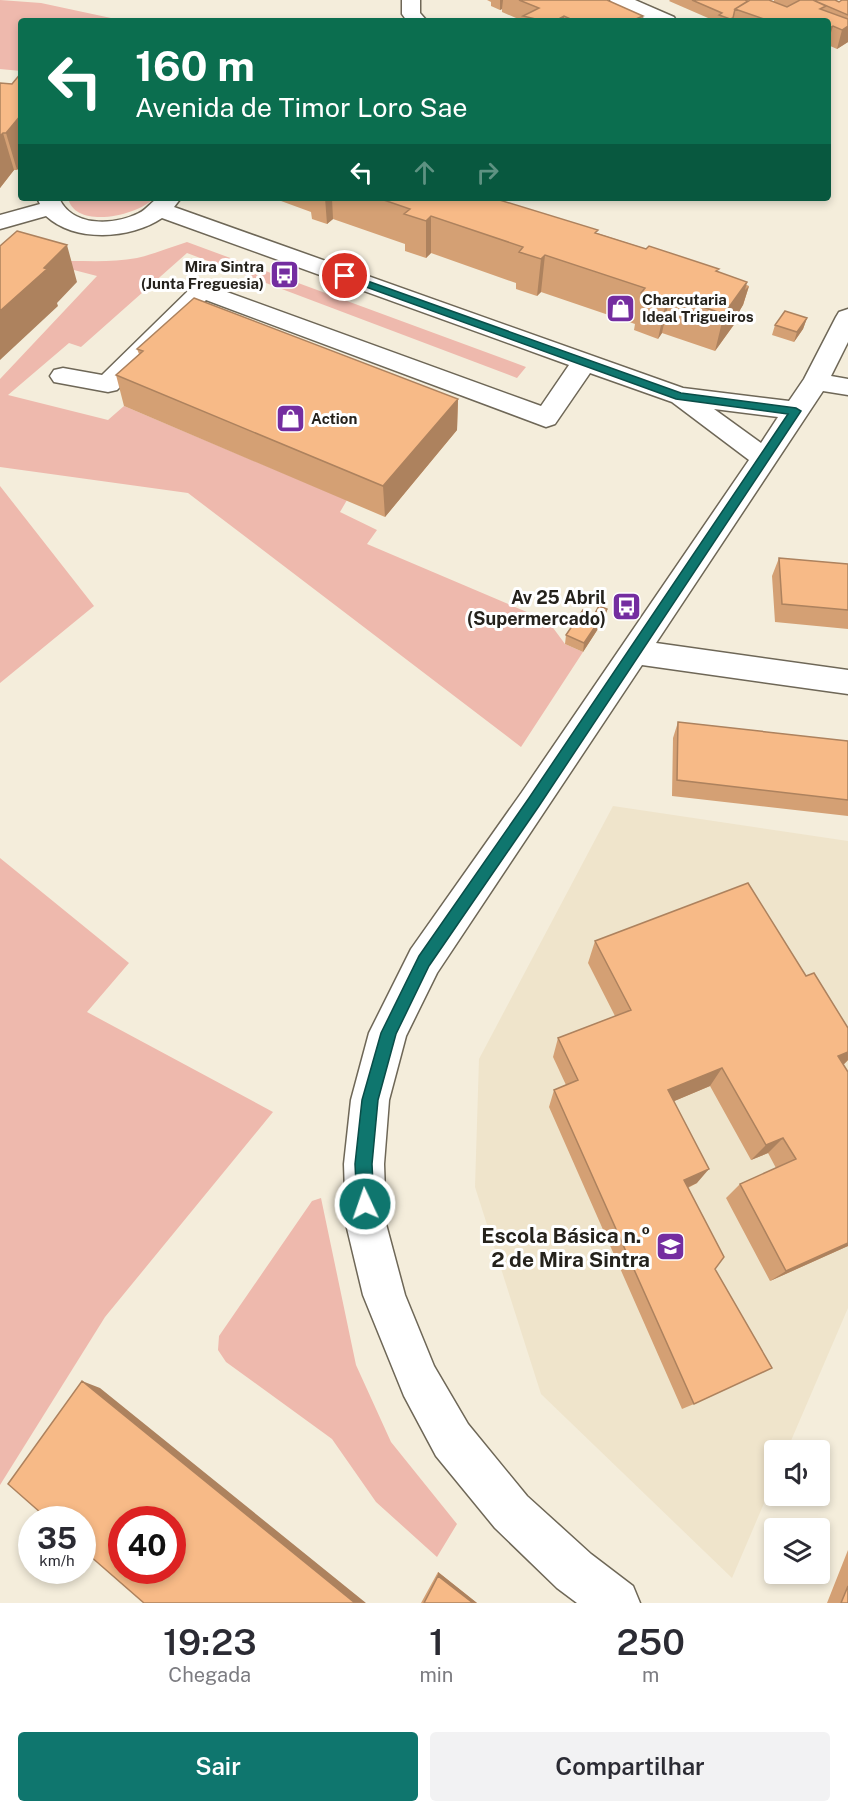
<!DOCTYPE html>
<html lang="pt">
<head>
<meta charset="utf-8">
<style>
	:root { --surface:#fff; --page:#f2f2f3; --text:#2b2b33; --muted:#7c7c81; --accent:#0f766e }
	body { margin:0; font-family:"Public Sans",sans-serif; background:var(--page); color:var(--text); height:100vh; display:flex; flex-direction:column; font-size:22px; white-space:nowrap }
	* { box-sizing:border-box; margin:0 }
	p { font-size:20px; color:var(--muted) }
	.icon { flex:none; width:33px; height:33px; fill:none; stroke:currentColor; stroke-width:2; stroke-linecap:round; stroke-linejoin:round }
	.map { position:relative; height:1603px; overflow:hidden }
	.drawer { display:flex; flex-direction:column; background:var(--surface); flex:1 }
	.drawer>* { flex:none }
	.banner { position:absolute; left:18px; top:18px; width:813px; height:183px; border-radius:6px; box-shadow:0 3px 9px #0003; background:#0b6e4f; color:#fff; overflow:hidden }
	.tools { position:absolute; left:764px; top:1440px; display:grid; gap:12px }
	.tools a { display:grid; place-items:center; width:66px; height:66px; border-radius:6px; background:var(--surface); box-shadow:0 3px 9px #0003; font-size:30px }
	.speed { position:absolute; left:18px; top:1506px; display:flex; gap:12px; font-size:30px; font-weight:700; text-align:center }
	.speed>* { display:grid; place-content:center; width:78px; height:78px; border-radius:50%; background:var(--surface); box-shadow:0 3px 9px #0003; line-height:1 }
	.speed small { font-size:15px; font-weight:400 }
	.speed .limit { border:9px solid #d22; background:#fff; color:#111 }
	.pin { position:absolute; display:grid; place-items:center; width:51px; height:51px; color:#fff; margin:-26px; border:3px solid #fff; border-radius:50%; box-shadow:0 2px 6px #0007 }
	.me { position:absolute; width:66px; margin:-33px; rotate:357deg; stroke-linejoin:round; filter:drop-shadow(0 0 4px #0008) }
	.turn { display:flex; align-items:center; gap:21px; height:126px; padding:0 18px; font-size:27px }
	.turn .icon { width:78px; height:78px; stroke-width:2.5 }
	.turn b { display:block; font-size:42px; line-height:51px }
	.lanes { display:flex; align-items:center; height:57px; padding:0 18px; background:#0003; justify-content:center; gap:30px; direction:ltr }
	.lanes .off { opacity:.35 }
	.eta { display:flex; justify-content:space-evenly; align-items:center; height:102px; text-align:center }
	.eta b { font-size:36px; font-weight:600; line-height:42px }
	.action { display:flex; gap:12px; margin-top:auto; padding:12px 18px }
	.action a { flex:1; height:69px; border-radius:6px; background:var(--accent); color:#fff; font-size:24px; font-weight:600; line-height:69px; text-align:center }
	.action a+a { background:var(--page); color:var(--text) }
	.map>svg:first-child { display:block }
</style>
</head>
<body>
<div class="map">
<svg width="848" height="1603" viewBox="0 0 848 1603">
	<rect width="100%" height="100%" fill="#f4eddb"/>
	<path fill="#efe4cb" d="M613,806L848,841V1308L787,1450H774V1480L732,1578L541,1394L475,1187L479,1059Z"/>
	<path fill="#eeb9ad" d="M0,0L41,3L125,21H21V71L0,69Z
		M68,198H154C138,216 75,230 68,198Z
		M187,242L526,367L517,378L187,253L81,347L69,343L8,395L108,420L124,406L347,500L340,512L377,530L367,544L548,621L565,644L583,652L521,747L188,493L0,467V379L97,276L43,262C74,259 106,264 137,258C154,254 171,247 187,242Z
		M0,486L94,606L0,683Z
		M0,858L129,963L87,1012L273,1112L105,1317L0,1485Z
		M321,1198L356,1365L391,1442L457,1524L437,1557L376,1502L332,1439L226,1362L218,1350L219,1336L312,1201Z"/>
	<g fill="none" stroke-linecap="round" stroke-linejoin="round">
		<defs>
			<path id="minor" d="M402,0H420V13L427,21H407L402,14Z
				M610,0H635L674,17L676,21H651L612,4Z
				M37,198H59C72,227 113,226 139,213C146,210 151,202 157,199C163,196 175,198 181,198L174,207L683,388L789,401L804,379L836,317L839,312L848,309V342L831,376L848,379V395L823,391L656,643L848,670V694L642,665L437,973L406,1036L389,1100L384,1164L386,1224L405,1295L434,1366L468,1424L527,1496L591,1554L633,1586L640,1603H577L557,1588L495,1528L436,1456L404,1396L363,1295L346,1224L344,1164L351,1100L369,1033L411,949L522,792L749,460L672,402L590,373L555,424L546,427L206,300L117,390L108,392L54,382L50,376L54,370L63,368L102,375L194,285L202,283L541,406L569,365L162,218C131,239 75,243 46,216L0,229V215L40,204ZM714,409L778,417L761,443Z"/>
		</defs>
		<use href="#minor" stroke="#6e6757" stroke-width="3"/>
		<use href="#minor" fill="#fff" fill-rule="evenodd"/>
	</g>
	<path fill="#d4a074" d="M487,0H607L643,16L642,20L644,21H523L502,12V9L500,10L491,6V2Z
		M670,0H745L748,1L774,2V0H835L839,2L848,0V42L837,49L828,45V21H715L669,1Z
		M0,83L12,84L17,170H14L0,188Z
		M280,198H378L597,233L718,272L749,286L743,305L740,310L738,319L715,351L662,333L658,339L634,330L635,324L541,292L537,296L516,289V283L431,253L426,258L405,251V244L333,219L327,224L312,219L311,212L281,201Z
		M807,318L803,329L794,342L772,335L775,325Z
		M137,349L458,399L457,430L385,517L124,406L116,375L139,354Z
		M779,558L848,564V629L775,622L772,576Z
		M607,609L605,618L583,652L565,644L566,635L594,615Z
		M678,722L848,741V816L672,796L673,738Z
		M595,941L806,976L848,1028V1060L843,1065L848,1246L770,1281L726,1198L740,1184L776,1168L768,1153L751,1160L710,1086L674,1101L697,1183L688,1188L715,1269L694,1404L682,1409L549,1107L554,1090L566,1085L553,1057L558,1038L615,1016L588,963Z
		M848,1550V1603H827Z
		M438,1572L477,1603H421Z"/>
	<path fill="#ad825e" d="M500,0H503L502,9L500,10Z
		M564,16V21H555Z
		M833,26L828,43V29Z
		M848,26V42L837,49L842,30Z
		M21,115V166L17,170L6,133Z
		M3,133L14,170L0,188V136Z
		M325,198H332L333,219L327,224Z
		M431,216V253L426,258V221Z
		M67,245L77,282L57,303L58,306L0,360V311Z
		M545,255L541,292L537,296L541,259Z
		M747,282L745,290L749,286L743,305L740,310L738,319L715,351L724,314Z
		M670,296L662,333L658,339L666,302Z
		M807,318L803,329L794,342L797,332Z
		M458,399L457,430L385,517L383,486Z
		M607,609L605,618L583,652L584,643Z
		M848,1052V1060L842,1066L838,1056Z
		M722,1068L710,1086L658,1108L668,1090Z
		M783,1138L768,1153L751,1160L766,1145Z
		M709,1169L697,1183L673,1194L684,1180Z
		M848,1243V1246L770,1281L786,1271Z
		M82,1381L100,1388L366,1603H355Z
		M438,1572L477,1603H473L438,1576Z"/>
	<path fill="#f7ba87" stroke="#ad825e" stroke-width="1.5" fill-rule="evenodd" d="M519,0H607L643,16L638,18L644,21H571L573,20L564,16L555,21H533L536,19L523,16L539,8Z
		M692,0H745L748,1L735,9L733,18L730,19L719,15L722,13Z
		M750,0H769L787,7L800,0H813L826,6L820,9L848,19V26L842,30L833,26L828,29V21H770L735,9Z
		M813,0H835L839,2L842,0H848V15Z
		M21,73V115L6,133H3L0,136V83L12,84Z
		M378,198H493L598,230L595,233L646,249L649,246L719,269L716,271L747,282L724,314L670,296L666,302L641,293L645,288L545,255L541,259L519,252L523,247L431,216L426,221L404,214L410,209Z
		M17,231L67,245L44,268L47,269L0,311V246Z
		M194,298L458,399L383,486L116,375L143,351L137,349Z
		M785,311L807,318L797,332L775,325Z
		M779,558L848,564V610L782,604Z
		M599,606L607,609L584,643L566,635L583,610L594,615Z
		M678,722L848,741V800L677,780Z
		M748,883L806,976L814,973L848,1028V1052L838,1056L848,1072V1243L786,1271L740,1184L796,1159L783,1138L766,1145L722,1068L668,1090L709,1169L684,1180L724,1257L715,1269L772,1368L694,1404L554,1090L578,1080L558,1038L631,1010L595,941Z
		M82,1381L355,1603H144L82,1549V1520H49L8,1484ZM122,1520H172V1570H122Z
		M438,1576L473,1603H424Z
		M848,1586V1603H841Z"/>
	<path fill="#0f766e" stroke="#0a4d48" stroke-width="1.5" d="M341,274H348L681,393L796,408L801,411L539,806L429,966L396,1034L378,1100L372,1164L374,1204L371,1210L365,1213L360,1210L357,1204L355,1164L362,1100L381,1033L419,956L529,798L788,414L676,399L341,278Z"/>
	<defs>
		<symbol id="bus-square" viewBox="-11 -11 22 22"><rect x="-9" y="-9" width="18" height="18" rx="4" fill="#742da0" stroke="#fff"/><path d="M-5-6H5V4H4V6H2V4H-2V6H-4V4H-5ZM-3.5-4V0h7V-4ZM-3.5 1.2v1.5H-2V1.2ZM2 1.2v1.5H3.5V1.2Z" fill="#fff"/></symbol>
		<symbol id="shop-square" viewBox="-11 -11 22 22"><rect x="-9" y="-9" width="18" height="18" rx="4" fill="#742da0" stroke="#fff"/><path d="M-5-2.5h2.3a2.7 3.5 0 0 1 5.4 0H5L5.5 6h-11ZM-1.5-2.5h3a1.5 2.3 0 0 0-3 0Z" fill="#fff"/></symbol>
		<symbol id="school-square" viewBox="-11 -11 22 22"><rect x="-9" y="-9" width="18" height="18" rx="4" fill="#742da0" stroke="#fff"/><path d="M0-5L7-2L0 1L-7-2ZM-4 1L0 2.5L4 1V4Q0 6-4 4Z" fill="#fff"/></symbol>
	</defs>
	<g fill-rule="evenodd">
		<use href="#bus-square" x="268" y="258" width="33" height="33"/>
		<use href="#shop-square" x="604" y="292" width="33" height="33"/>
		<use href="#shop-square" x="274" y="402" width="33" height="33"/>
		<use href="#bus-square" x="610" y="590" width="33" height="33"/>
		<use href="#school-square" x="654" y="1230" width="33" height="33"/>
	</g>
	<g text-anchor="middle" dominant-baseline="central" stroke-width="6" stroke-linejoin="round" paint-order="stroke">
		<g font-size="15" font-weight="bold" fill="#25221c" stroke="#fff" text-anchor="start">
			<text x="264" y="266" text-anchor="end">Mira Sintra<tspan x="264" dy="17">(Junta Freguesia)</tspan></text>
			<text x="642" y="299">Charcutaria<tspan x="642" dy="17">Ideal Trigueiros</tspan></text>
			<text x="311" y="418">Action</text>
		</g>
		<g font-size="18" font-weight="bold" fill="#25221c" stroke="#fff" text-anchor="end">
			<text x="606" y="597">Av 25 Abril<tspan x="606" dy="21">(Supermercado)</tspan></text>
		</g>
		<g font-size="21" font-weight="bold" fill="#25221c" stroke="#fff" text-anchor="end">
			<text x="650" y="1235">Escola Básica n.º<tspan x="650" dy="24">2 de Mira Sintra</tspan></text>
		</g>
	</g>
</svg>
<div class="tools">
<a><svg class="icon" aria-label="sound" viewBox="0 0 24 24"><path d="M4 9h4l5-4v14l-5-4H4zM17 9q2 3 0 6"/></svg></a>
<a><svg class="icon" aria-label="layers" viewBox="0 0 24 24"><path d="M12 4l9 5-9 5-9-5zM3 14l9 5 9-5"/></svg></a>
</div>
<div class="speed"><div>35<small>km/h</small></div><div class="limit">40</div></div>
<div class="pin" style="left:345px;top:276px;background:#d93025"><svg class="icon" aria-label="arrive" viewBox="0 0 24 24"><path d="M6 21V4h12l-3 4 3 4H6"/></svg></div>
<svg class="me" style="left:365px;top:1204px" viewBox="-20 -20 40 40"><circle r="17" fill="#0f766e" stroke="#fff" stroke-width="3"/><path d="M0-11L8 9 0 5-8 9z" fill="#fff"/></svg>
<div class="banner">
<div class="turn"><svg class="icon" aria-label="left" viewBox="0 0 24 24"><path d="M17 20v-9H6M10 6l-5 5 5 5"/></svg><div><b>160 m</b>Avenida de Timor Loro Sae</div></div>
<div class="lanes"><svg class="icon" aria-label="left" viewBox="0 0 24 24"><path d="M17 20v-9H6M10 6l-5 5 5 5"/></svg><svg class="icon off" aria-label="ahead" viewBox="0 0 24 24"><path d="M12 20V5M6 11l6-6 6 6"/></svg><svg class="icon off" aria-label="right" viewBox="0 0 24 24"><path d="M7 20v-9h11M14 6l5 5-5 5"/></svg></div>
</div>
</div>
<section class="drawer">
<div class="eta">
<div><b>19:23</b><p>Chegada</p></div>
<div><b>1</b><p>min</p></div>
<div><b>250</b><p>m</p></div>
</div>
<div class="action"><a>Sair</a><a>Compartilhar</a></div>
</section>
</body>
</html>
